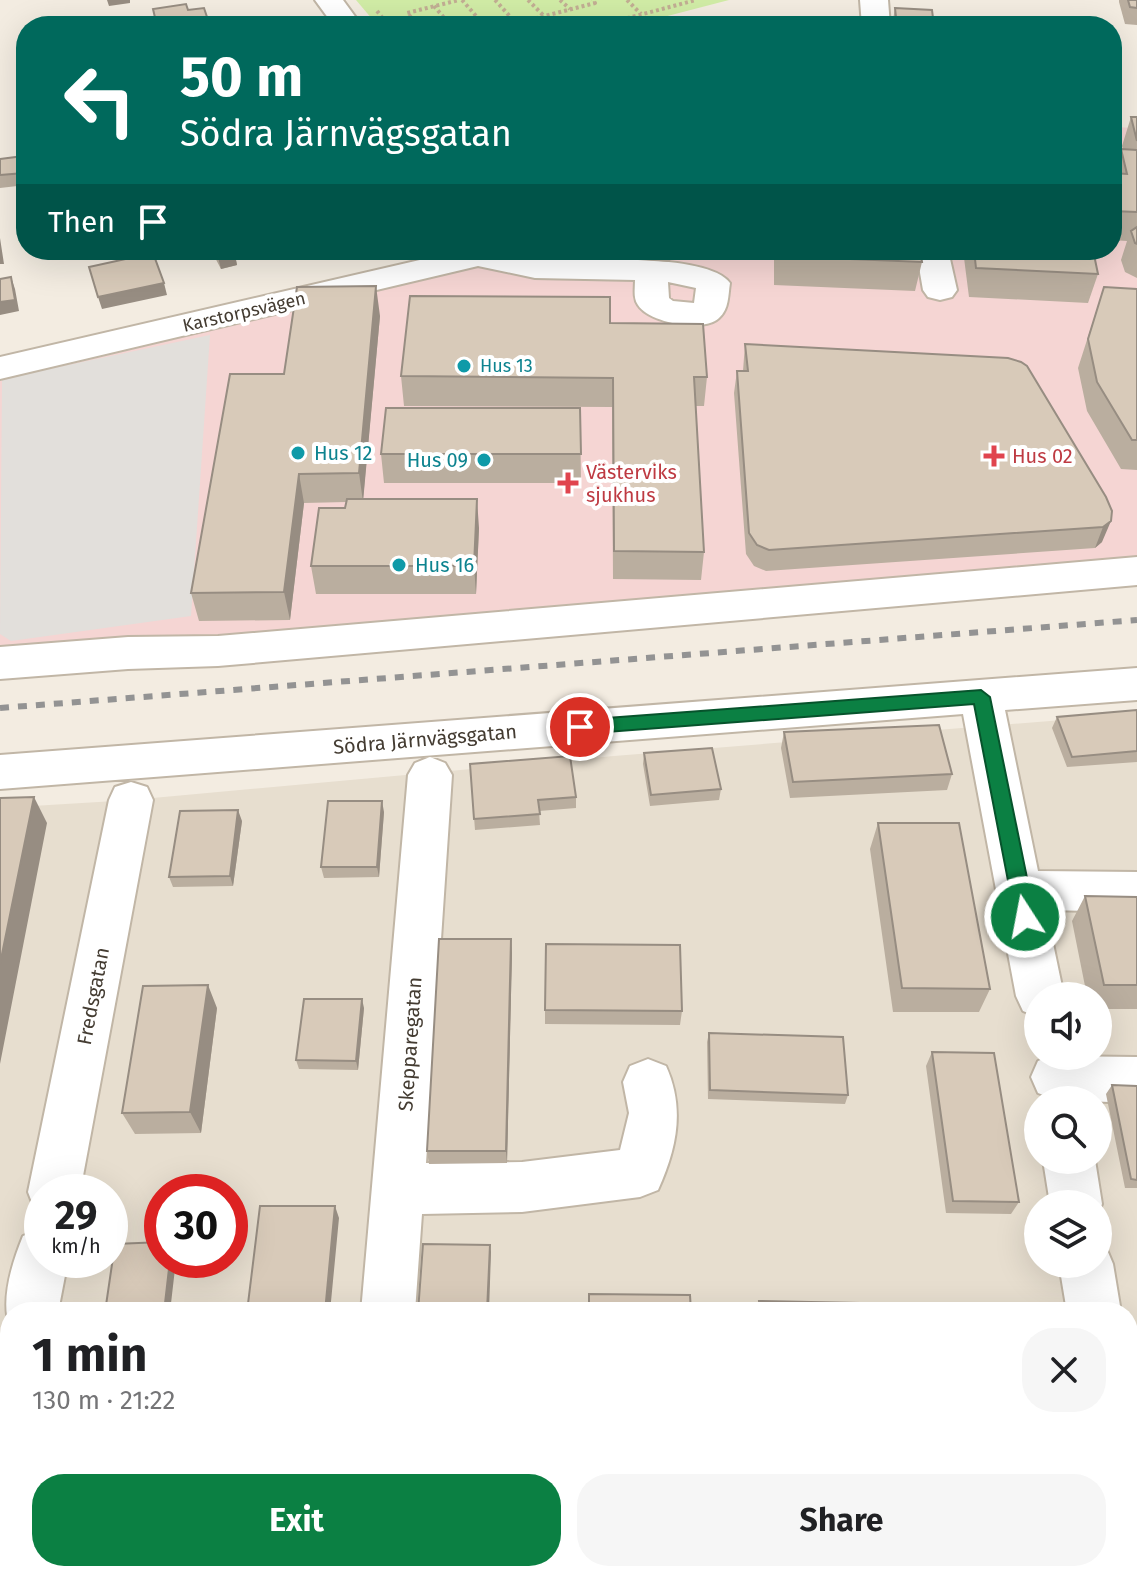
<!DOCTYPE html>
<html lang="en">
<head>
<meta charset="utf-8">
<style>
	:root { --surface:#fff; --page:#f6f6f6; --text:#202124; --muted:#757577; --accent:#0b8043 }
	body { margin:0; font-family:"Fira Sans",sans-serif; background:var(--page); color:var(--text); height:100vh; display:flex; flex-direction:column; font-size:30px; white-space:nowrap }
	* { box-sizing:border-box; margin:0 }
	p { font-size:26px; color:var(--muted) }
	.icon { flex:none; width:44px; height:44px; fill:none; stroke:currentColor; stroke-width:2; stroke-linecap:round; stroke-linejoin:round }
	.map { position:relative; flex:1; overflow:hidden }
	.sheet { position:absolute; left:0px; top:1302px; width:1138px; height:280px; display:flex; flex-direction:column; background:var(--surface); border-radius:32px 32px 0 0; box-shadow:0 8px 32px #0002 }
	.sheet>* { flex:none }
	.banner { position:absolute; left:16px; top:16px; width:1106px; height:244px; border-radius:32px; box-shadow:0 8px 32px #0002; background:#00695c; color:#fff; overflow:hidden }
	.buttons { position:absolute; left:1024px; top:982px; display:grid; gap:16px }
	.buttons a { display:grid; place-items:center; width:88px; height:88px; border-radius:50%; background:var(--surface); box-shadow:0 8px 32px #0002; font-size:40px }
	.speed { position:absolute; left:24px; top:1174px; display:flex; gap:16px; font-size:40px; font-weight:700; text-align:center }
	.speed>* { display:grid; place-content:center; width:104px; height:104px; border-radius:50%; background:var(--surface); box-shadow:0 8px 32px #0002; line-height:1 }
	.speed small { font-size:20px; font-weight:400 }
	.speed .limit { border:12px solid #d22; background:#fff; color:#111 }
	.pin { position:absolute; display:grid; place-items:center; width:68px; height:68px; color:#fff; margin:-34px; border:4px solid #fff; border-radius:50%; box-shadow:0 2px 8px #0007 }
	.me { position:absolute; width:88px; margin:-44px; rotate:349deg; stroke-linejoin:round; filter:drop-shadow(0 0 6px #0008) }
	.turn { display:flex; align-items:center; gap:28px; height:168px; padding:0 32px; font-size:36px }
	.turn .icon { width:104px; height:104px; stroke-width:2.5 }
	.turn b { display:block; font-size:56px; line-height:68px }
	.then { display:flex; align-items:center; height:76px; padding:0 32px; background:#0003; gap:16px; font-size:30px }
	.round { display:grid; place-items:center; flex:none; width:84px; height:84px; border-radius:32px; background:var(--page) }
	.overview { display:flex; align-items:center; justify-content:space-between; height:136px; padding:0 32px }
	h1 { font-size:48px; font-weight:700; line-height:60px }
	.cta { display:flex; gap:16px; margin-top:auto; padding:16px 32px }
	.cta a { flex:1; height:92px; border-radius:32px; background:var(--accent); color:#fff; font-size:32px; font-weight:700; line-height:92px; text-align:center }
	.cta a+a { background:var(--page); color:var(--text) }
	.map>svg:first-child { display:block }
</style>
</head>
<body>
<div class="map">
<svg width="1137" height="1582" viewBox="0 0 1137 1582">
	<rect width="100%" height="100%" fill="#f3ece1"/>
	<path fill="#e7decf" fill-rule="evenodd" d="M1137,714V1582H0V808L131,800L614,756ZM1038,996H1098V1056H1038ZM1038,1100H1098V1160H1038ZM42,1192H110V1260H42ZM162,1192H230V1260H162ZM1038,1204H1098V1264H1038ZM10,1312H1128V1572H10Z"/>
	<path fill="#f5d5d3" d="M1112,127L1137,128V584L0,674V381L534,253L533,250H1112Z"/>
	<path fill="#d1eca6" d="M356,0H729L629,26H378Z"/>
	<path fill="#e2dfdb" d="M210,335L191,616L11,641L0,634L2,379Z"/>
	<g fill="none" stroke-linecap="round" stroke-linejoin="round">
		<defs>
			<path id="minor" d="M315,0H343L362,26H334Z
				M860,0H888L890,26H862Z
				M463,250C474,250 490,247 500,250C507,252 521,257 533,257C572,260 709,252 730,283C728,296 729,309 719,318C704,333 649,323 638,305C633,298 635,288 635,280L535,278L478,266L0,379V357ZM668,282L696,288L694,303L673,301L669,298Z
				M916,250H948L957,290L952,297L940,300L928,297L923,290Z
				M1137,557V585L218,666L128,669L0,679V647L128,637L218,636Z
				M1137,668V700L1005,710L1038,871L1137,872V912L1046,910L1064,996H1038V1017L1023,1011L1016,996L963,714L0,789V755Z
				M430,757L445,763L452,775L426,1163L522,1162L620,1150L629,1113L623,1082L630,1066L648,1059L666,1066C685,1108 677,1148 658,1190L640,1197L522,1212L422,1214L415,1312H361L408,775L415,763Z
				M131,782L147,787L153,800L80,1192H42V1212L35,1210L28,1192L109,800L115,787Z
				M1051,1056L1137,1057V1103L1056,1100L1038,1093L1031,1077L1038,1061Z
				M1043,1160H1095L1102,1204L1098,1214V1204H1050Z
				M42,1228V1260H68L58,1312H10V1328C0,1300 12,1263 23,1236Z
				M1098,1242L1105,1245L1113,1264L1121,1312H1067L1059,1264H1098Z
				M1128,1422H1137V1480H1128Z
				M10,1439V1572H38L34,1582H0V1443Z
				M1128,1486L1137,1490V1582H1113L1109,1572H1128Z
				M407,1572H467L469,1582H409Z"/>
		</defs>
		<use href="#minor" stroke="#c1b6a6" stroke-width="4"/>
		<path stroke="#c2ae93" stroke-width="4" stroke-dasharray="3 3" stroke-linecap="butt" d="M462,0L485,26
			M495,0L516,23
			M528,0L544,16
			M560,0L570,9
			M627,0L641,14
			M434,6L451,26
			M377,11L389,26
			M419,26L407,13L459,0
			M506,26L595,3L592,0
			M598,26L696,0"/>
		<use href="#minor" fill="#fff" fill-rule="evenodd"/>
		<path stroke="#939393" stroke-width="6" stroke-dasharray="9 9" stroke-linecap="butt" d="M0,708L1137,620"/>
	</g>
	<path fill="#baae9f" d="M1119,0H1137V25L1125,24L1119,2Z
		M895,8L934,26H894L893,20Z
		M1131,117H1137V278L1125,272L1121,260L1127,241L1112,240V173H1113L1121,149H1123L1122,146Z
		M24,156L26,162V185L0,188V159Z
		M211,250H256V254L236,260L237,265L221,269Z
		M606,250H710L709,259L671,257L670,262L606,258Z
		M774,250H920L922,262L915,291L774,285Z
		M953,250H1093L1098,274L1088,303L969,297L963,250Z
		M1104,287L1137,289V470L1121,469L1087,411L1078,368Z
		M380,316L363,499L479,528L476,594H316L311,566L345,508L346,502L304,503L290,620L199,621L191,593L284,374Z
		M610,323L707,377L704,406H696L704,552L701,580L613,579L612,407L404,406L401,376Z
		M745,344L1106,497L1102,542L1095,548L766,571L754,566L746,554L734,393L737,371H743Z
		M580,408L581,483H384L381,454Z
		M1137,710V762L1067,767L1052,728L1057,717Z
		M784,732L952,774L947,790L790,798L781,748Z
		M644,753L721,789L719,800L650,806L643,764Z
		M470,764L576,797V808L539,811L540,825L475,830Z
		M384,812L379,877L324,878L321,867Z
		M242,821L233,886L173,887L169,877Z
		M878,823L990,989L979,1012H893L870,849Z
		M1085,896L1137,897V1009H1098V996H1087L1072,921Z
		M511,939L512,953L507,1163L429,1164L427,1151Z
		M217,1008L201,1133L135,1134L122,1113Z
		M364,1008L358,1070L299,1069L296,1060Z
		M545,1010L682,1011L680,1025L545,1024Z
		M709,1033L848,1095L845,1104L708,1099L707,1042Z
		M932,1052L1019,1202L1011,1214L946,1213L926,1066Z
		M1112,1085L1137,1086V1188H1125L1106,1094Z
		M592,1572V1582L481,1581L480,1577Z
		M685,1572H758V1577L756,1581L685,1579Z
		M832,1572H917V1576L913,1580L832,1579Z
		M988,1572H1083L1084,1582H989Z"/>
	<path fill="#978d82" d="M107,0H130V3L109,6Z
		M209,23V26H192Z
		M24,156L26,162V179L24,173Z
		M0,238L4,264H0Z
		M233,250H256V254L236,260L237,265L221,269L218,257Z
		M11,277L15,289L19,311L0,315V302Z
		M164,283L167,295L102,309L98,297Z
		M376,286L380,316L363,502L359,473Z
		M299,474L304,503L290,620L284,592Z
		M477,499L479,528L476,594L474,566Z
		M1111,521L1102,542L1095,548L1103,527Z
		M34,797L47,823L0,1064V964Z
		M382,801L384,812L379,877L377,867Z
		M238,810L242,821L233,886L230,876Z
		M511,939L512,953L507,1163L506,1151Z
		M208,985L217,1008L201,1133L190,1112Z
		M362,999L364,1008L358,1070L356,1061Z
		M335,1206L339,1218L330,1312H325Z
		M490,1245L491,1252L489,1312H487Z
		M170,1260H176L170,1312H164Z
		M189,1572H193L194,1582H189Z"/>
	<path fill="#d8cab9" stroke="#978d82" stroke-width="2" d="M1128,0H1137V8L1130,7Z
		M186,4L188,10L204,8L209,23L192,26H157L153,9Z
		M895,8L932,10L934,26H897Z
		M87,17L134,22L131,26H80Z
		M307,19L310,26L270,25Z
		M1131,117H1137V141Z
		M1121,149L1137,150V212L1112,211V173L1127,174Z
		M24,156V173L0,175V159Z
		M1137,227V244L1135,243L1131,231Z
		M215,250H233L235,253L218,257Z
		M778,250H920L922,262L778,256Z
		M974,250H1093L1098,274L976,268Z
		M153,253L164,283L98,297L89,267Z
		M11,277L15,300L0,302V279Z
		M376,286L359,473L299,474L284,592L191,593L230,374H284L297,287Z
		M1104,287L1137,289V440H1132L1097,382L1088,339Z
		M410,296L610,297V323L703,324L707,377H694L704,552L614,551L613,378L401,376Z
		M745,344L1008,358L1021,362L1027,366L1106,497L1112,511L1111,521L1103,527L769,550L757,545L749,533L737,371H748Z
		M386,408H580L581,454H381Z
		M347,499H477L474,566H311L319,508H345Z
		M1137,710V751L1072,757L1057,717Z
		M939,725L952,774L793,782L784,732Z
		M712,748L721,789L651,795L644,753Z
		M570,756L576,797L538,800L540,814L474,819L470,764Z
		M34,797L0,964V798Z
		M328,801H382L377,867H321Z
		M238,810L230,876L169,877L180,811Z
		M878,823H959L990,989L902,988Z
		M1085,896L1137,897V985H1104Z
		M439,939H511L506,1151H427Z
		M546,944L680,945L682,1011L545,1010Z
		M208,985L190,1112L122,1113L143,986Z
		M304,999H362L356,1061L296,1060Z
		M709,1033L843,1037L848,1095L710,1090Z
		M932,1052L994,1053L1019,1202L953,1201Z
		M1112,1085L1137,1086V1180L1131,1179Z
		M260,1206H335L325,1312H247Z
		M162,1242V1260H170L164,1312H105L115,1244Z
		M423,1244L490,1245L487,1312H418Z
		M589,1294L690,1295L691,1312H589Z
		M759,1301L908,1304L909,1312H760Z
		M111,1572H189V1582H111Z
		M301,1572H381L383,1582H302Z
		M480,1572H592V1580L480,1577Z
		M686,1572H758V1577L686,1575Z
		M836,1572H917V1576L836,1575Z
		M997,1572H1083L1084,1582H998Z"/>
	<path fill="#0b8043" stroke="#07532c" stroke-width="2" d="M981,690L990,697L1035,917L1032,923L1025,925L1018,923L1015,917L974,704L580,734L571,727L580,720Z"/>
	<g fill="#0f9aa8" stroke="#fff" stroke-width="3">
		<circle cx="464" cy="366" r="8"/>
		<circle cx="298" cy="453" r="8"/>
		<circle cx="484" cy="460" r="8"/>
		<circle cx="399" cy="565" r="8"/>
	</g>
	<g fill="#e0444e" stroke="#fff" stroke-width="3">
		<path d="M990 444h8v8h8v8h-8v8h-8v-8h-8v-8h8z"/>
		<path d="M564 471h8v8h8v8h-8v8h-8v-8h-8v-8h8z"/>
	</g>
	<g text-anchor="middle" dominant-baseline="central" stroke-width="8" stroke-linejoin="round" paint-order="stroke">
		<g font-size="18" fill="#443c32" stroke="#fff">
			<text transform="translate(244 312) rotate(-13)">Karstorpsvägen</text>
		</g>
		<g font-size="18" fill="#0d838f" stroke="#fff" text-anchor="start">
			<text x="480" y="366">Hus 13</text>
		</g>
		<g font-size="20" fill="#0d838f" stroke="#fff" text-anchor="start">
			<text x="314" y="453">Hus 12</text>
			<text x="468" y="460" text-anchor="end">Hus 09</text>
			<text x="415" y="565">Hus 16</text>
		</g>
		<g font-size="20" fill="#be3a42" stroke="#fff" text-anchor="start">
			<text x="1012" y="456">Hus 02</text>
			<text x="586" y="472">Västerviks<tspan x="586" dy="23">sjukhus</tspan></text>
		</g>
		<g font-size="20" fill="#443c32" stroke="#fff">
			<text transform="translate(425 739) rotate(-5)">Södra Järnvägsgatan</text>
			<text transform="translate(93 996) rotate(-79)">Fredsgatan</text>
			<text transform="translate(410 1044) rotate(-86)">Skepparegatan</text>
		</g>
	</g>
</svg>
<div class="buttons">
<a><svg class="icon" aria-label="sound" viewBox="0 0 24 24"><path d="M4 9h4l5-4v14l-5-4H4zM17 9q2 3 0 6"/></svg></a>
<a><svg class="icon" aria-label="search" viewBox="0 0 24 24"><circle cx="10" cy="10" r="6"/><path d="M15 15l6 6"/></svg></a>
<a><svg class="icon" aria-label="layers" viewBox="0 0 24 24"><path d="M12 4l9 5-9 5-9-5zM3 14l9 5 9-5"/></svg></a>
</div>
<div class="speed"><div>29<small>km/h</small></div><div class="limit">30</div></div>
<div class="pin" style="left:580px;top:727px;background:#d93025"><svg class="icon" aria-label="arrive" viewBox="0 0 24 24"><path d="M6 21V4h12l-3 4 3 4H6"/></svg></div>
<svg class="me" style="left:1025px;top:917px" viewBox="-20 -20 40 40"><circle r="17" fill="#0b8043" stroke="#fff" stroke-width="3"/><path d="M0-11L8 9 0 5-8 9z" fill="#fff"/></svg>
<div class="banner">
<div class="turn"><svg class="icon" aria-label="left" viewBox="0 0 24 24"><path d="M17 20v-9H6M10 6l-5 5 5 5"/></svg><div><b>50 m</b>Södra Järnvägsgatan</div></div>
<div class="then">Then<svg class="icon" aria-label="arrive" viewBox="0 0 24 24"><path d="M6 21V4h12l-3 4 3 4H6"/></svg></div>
</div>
<section class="sheet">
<div class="overview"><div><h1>1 min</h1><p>130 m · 21:22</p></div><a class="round"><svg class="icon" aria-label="close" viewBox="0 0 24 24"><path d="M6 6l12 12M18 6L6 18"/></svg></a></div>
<div class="cta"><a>Exit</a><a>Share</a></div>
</section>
</div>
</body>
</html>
